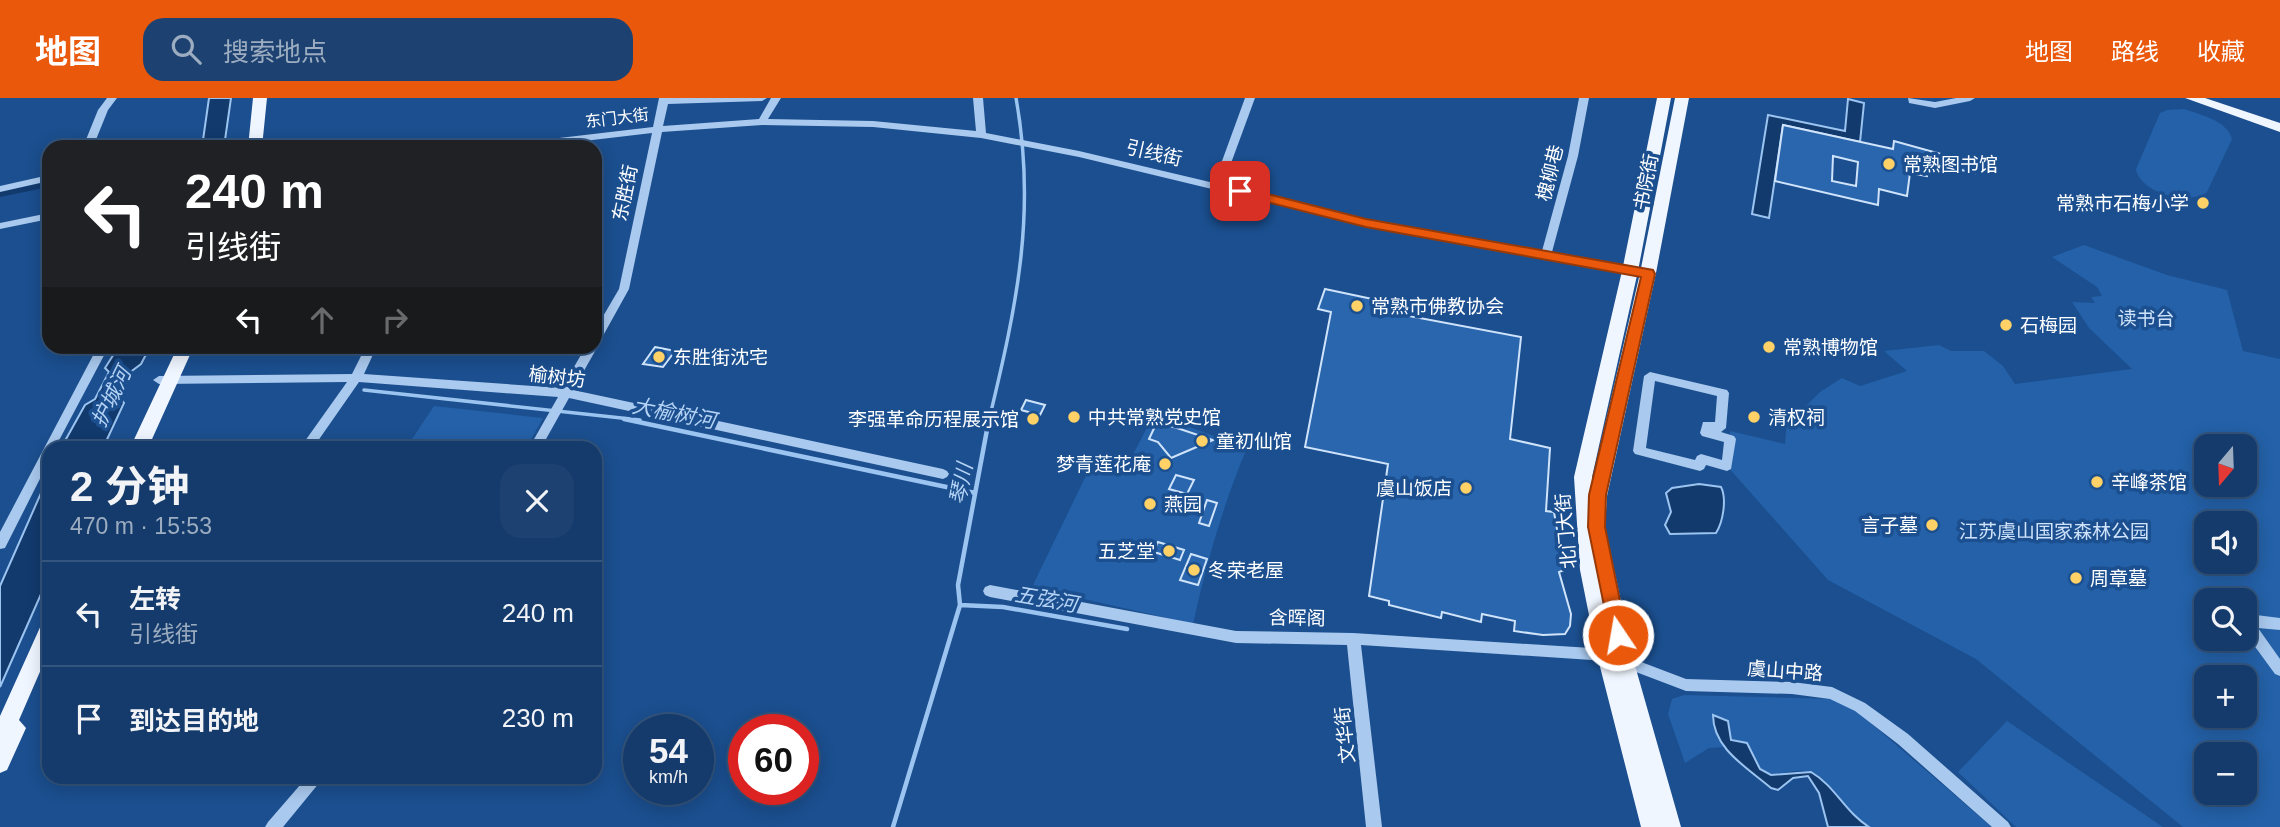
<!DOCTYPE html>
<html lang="zh">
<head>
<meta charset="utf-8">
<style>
	:root { --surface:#143b6b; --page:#1d4271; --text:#f1f3f6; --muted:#9dadc1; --line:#33557e; --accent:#ea580c }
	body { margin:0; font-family:Helvetica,"Noto Sans SC",sans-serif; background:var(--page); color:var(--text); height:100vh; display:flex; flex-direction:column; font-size:26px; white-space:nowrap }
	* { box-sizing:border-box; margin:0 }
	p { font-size:23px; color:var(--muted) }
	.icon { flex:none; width:38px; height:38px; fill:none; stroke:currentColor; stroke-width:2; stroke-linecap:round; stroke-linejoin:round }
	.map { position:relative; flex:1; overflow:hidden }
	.panel { position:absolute; left:42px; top:343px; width:560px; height:343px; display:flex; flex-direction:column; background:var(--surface); border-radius:21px; box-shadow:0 4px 18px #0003,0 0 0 2px var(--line) }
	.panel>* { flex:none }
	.top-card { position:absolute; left:42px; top:42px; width:560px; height:214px; border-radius:21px; box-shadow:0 4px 18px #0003,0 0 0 2px var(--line); background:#202124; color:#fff; overflow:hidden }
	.needle { width:46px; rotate:199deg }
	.buttons { position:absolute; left:2194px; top:336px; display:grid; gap:14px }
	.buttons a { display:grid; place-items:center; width:63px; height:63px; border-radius:14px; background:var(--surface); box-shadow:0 4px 18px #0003,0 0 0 2px var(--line); font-size:35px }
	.speed { position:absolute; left:623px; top:616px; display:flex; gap:14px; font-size:35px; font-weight:700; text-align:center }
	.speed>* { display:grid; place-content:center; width:91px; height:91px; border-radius:50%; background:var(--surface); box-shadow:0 4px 18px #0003,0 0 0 2px var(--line); line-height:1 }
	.speed small { font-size:18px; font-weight:400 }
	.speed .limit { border:10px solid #d22; background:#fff; color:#111 }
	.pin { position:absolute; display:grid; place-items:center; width:60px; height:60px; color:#fff; margin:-30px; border-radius:14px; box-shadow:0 4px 10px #0006 }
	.me { position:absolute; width:77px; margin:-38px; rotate:348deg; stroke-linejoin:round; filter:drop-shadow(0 0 5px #0008) }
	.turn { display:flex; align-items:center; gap:24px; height:147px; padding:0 28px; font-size:32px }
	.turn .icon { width:91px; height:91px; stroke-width:2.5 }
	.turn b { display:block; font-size:49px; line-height:60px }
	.lanes { display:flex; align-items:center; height:66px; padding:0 28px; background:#0003; justify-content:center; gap:35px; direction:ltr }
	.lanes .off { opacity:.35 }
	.round { display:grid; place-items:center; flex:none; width:74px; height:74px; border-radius:21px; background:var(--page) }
	.head { display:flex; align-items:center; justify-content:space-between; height:119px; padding:0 28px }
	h1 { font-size:42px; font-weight:700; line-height:52px }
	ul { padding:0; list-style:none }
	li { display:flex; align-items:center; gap:21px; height:105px; padding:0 28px; border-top:2px solid var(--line) }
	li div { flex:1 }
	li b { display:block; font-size:26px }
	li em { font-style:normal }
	header { display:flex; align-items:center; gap:42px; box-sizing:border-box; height:98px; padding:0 35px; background:var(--accent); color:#fff }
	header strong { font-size:33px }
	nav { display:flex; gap:38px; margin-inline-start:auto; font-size:24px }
	.search { width:490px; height:63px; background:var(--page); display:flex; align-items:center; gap:18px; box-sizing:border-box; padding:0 24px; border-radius:21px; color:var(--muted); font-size:26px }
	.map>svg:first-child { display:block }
</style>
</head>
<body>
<header>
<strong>地图</strong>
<div class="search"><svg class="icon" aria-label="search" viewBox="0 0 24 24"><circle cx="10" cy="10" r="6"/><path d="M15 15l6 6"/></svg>搜索地点</div>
<nav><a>地图</a><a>路线</a><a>收藏</a></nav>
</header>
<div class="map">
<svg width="2280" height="729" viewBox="0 0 2280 729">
	<rect width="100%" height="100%" fill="#1b4f8f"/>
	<path fill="#2461a8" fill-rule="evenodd" d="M2184,11C2200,17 2227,22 2232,41L2207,94C2188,108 2140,95 2136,71L2160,15L2167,12Z
		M2084,147L2167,177L2227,192L2243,253L2280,261V729H2183L1976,561L1828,482L1727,368L1730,333L1785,346L1788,308L1803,311L1820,294L1842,280L1860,288L1907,273L1884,253L1939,247L1951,253H1984L2003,268L2015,286L2132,271L2089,230L2072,204L2095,205L2091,199L2102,198L2097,189L2052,159ZM2207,348H2245V387H2207ZM2207,425H2245V464H2207ZM2207,502H2245V541H2207ZM2207,579H2245V618H2207ZM2207,656H2245V695H2207Z
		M434,308L543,320L526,350H406Z
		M1154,316L1247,350C1223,407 1206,466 1193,526L1032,489L1096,357L1128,366Z
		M1684,597L1835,601L1860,616L1992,729H1869C1846,714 1833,691 1811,674C1781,667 1763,694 1749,648L1731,642L1729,630L1713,627L1725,649L1709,650L1685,665L1668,616L1672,601Z
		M2007,623L2163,729H2016L1958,674Z"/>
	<path fill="#123a6d" stroke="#9cc4f0" stroke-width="2" d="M209,0H231L224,49H202Z
		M1848,1L1864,5L1860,44L1783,27L1769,120L1752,116L1768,17L1845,33Z
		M119,248L150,249L141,266L129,275L120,300L124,305L103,350H61L85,307L95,301L109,274L105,270Z
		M49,377V478L0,589V488Z
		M1699,386L1721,389C1727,401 1723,424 1716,435L1670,436L1665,427L1671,414L1666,395L1672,390Z
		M1713,617L1728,623L1731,642L1747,645L1760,671L1771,677L1811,674C1835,688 1845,714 1869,729H1828L1819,695L1808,678L1793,680L1778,692L1771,690C1748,670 1713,651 1713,617Z"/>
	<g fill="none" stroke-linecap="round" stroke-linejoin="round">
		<path stroke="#9cc4f0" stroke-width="3.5" d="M364,292L640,322
			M989,322C1016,210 1037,116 1016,0"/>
		<path stroke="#9cc4f0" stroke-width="4.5" d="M624,321L975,395
			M960,507L1003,509L1127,531
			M893,729L960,507L958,487L989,321"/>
		<path fill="#123a6d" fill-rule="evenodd" d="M49,81V89L0,99V91Z"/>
	</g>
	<path fill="#2a66ad" stroke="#cfe3fa" stroke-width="2" fill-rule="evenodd" d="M1783,27L1893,51L1894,43L1977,66L1975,75L1929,65L1927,78L1910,75L1907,98L1879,91L1878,107L1775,83ZM1833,58L1858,64L1856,88L1832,83Z
		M1325,191L1396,206L1393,215L1521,239L1510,341L1550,350L1546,413L1554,414L1564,472L1559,474L1571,516L1570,528L1565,536L1543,537L1514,533L1515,523L1482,516L1481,524L1442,514L1441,520L1389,507V503L1369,498L1388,366L1305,349L1331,214L1318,211Z
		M655,249L675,253L663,269L643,266Z
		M1026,302L1045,307L1040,317L1021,312Z
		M1157,324L1180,331L1213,342L1171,360L1158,344L1149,341Z
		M1176,377L1194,382L1187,396L1169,391Z
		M1207,402L1217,405L1209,428L1199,425Z
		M1158,444L1184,452L1180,462L1154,454Z
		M1191,456L1207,461L1198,487L1180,482Z"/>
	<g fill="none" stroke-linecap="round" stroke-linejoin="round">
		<path fill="#a9c9ee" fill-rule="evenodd" d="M107,0H117L108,12L93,49H83L98,12Z
			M659,0H767L762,3L668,6L663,28L759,21L771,0H781L768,21L873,23L976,33L973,0H983L986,35L1079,53L1214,85L1245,0H1255L1223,87L1366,122L1542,153L1568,58L1579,0H1589L1578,58L1552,154L1648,171L1653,175L1648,179L1366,128L1079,59L981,40L873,29L762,27L662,34L629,191L599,245L596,246L598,248L573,292L943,371L947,373L949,376L947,379L943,381L569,300L541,350H529L558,299L359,284L313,350H300L347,284L159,286L153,282L159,278L352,276L366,248H377L364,276L562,290L586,248H595V232L619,191L652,35L533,49H503L508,46L653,29Z
			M1908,0L1935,4L1956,0H1975L1970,3L1935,10L1909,5Z
			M49,77V83L0,94V88Z
			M49,115V121L0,131V125Z
			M98,248H109L55,350H49V363L5,450L0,451V434Z
			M1650,274L1727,292L1729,295L1726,330L1721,334L1734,338L1736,341L1731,371L1727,373L1706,367L1704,371L1700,373L1635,356L1633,353L1644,278ZM1655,283L1717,298L1715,324H1703L1700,335L1702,338L1724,344L1722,362L1701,356L1697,358L1695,362L1646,350Z
			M990,487L1236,533L1353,535L1607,551L1686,581L1792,584L1832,589L1865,605L1908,636L2008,724L2011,729H1992L1898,646L1855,613L1830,601L1792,596L1686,593L1607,563L1361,547L1382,729H1366L1347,547L1236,545L990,499L985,497L983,493L985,489Z
			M2256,517L2280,520V532L2258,530L2280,561V578L2275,576L2245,535L2246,524Z
			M49,556V568L35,570L30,568L28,564L30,560Z
			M307,679H324L283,729H265L268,724Z"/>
		<path fill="#f0f6ff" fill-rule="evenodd" d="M253,0H267L262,49H248Z
			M1657,0H1671L1638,173L1592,379V384L1640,175L1675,0H1689L1656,175L1607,398L1605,429L1634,564L1681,729H1641L1597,557L1580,472L1574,379L1622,173Z
			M2185,0H2205L2280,25V34Z
			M178,248H194L148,350H130Z
			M49,523V553L19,622L26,630L7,672L0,675V618L42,525Z"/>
	</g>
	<path fill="#ea580c" stroke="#983908" stroke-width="2" d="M1240,89L1366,121L1653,172L1655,176L1606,397L1605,429L1627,537L1625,542H1612L1610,537L1588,429L1589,397L1641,179L1366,129L1235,96V90Z"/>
	<g fill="#ffd166" stroke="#1b4f8f" stroke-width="2.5">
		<circle cx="1889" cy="66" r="7"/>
		<circle cx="2203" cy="105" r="7"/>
		<circle cx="1357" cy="208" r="7"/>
		<circle cx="2006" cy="227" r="7"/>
		<circle cx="1769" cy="249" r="7"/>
		<circle cx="659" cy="259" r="7"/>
		<circle cx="1074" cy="319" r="7"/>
		<circle cx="1754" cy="319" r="7"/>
		<circle cx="1033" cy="321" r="7"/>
		<circle cx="1202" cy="343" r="7"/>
		<circle cx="1165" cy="366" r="7"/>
		<circle cx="2097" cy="384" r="7"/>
		<circle cx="1466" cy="390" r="7"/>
		<circle cx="1150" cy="406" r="7"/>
		<circle cx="1932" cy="427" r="7"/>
		<circle cx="1169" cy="453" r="7"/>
		<circle cx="1194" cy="472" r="7"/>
		<circle cx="2076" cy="480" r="7"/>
	</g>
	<g text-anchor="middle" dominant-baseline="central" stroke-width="7" stroke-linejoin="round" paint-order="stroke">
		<g font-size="16" fill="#fff" stroke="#1b4f8f">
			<text transform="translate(617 20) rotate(-7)">东门大街</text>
		</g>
		<g font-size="19" fill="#fff" stroke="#1b4f8f">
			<text transform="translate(1154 55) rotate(13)">引线街</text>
			<text transform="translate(1550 75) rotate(-76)">槐柳巷</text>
			<text transform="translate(1646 84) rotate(-79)">书院街</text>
			<text transform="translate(625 95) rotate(-78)">东胜街</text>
			<text transform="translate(557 279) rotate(7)">榆树坊</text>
			<text transform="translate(1566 433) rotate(-95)">北门大街</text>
			<text transform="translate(1297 520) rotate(1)">含晖阁</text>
			<text transform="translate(1785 573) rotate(4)">虞山中路</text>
			<text transform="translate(1345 637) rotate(-96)">文华街</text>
		</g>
		<g font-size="19" fill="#fff" stroke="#1b4f8f" text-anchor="start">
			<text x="1903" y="66">常熟图书馆</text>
			<text x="2189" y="105" text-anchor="end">常熟市石梅小学</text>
			<text x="1371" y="208">常熟市佛教协会</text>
			<text x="2020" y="227">石梅园</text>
			<text x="1783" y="249">常熟博物馆</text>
			<text x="673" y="259">东胜街沈宅</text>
			<text x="1088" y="319">中共常熟党史馆</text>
			<text x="1768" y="319">清权祠</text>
			<text x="1019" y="321" text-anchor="end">李强革命历程展示馆</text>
			<text x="1216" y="343">童初仙馆</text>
			<text x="1151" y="366" text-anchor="end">梦青莲花庵</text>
			<text x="2111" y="384">辛峰茶馆</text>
			<text x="1452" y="390" text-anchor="end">虞山饭店</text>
			<text x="1164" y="406">燕园</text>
			<text x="1918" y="427" text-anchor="end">言子墓</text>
			<text x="1155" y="453" text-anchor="end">五芝堂</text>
			<text x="1208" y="472">冬荣老屋</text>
			<text x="2090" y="480">周章墓</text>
		</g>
		<g font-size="19" fill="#cfe3fa" stroke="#1b4f8f">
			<text x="2146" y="220">读书台</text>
			<text x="2054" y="433">江苏虞山国家森林公园</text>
		</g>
		<g font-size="21" font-style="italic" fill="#b5d3f5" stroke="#1b4f8f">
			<text transform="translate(111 299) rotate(-64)">护城河</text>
			<text transform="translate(674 315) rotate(11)">大榆树河</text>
			<text transform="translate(961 386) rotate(-79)">琴川</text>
			<text transform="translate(1046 501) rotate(10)">五弦河</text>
		</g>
	</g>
</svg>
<div class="buttons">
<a><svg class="needle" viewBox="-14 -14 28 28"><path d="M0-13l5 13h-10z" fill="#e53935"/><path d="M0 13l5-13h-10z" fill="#9dadc1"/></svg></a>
<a><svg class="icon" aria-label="sound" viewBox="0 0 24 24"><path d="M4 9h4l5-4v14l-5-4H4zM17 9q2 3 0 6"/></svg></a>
<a><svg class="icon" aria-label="search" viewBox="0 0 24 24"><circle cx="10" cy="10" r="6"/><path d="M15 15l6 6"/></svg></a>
<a>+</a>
<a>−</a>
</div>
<div class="speed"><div>54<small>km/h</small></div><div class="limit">60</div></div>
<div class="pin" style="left:1240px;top:93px;background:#d93025"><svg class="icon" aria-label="arrive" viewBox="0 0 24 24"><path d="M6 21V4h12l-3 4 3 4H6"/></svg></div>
<svg class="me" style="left:1618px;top:537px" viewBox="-20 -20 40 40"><circle r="17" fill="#ea580c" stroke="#fff" stroke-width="3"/><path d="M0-11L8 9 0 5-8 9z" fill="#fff"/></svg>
<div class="top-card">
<div class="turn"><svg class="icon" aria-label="left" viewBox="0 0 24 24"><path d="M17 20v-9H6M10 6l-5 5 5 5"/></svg><div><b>240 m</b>引线街</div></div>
<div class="lanes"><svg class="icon" aria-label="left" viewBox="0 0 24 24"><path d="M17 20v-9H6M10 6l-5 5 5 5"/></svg><svg class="icon off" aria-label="ahead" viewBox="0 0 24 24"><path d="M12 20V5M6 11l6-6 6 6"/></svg><svg class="icon off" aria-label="right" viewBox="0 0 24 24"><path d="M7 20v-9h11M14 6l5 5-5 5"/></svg></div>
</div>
<section class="panel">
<div class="head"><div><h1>2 分钟</h1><p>470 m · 15:53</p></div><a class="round"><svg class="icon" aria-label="close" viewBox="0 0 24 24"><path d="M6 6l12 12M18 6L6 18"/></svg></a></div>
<ul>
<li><svg class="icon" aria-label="left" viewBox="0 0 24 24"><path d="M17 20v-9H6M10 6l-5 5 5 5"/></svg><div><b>左转</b><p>引线街</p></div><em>240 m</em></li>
<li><svg class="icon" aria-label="arrive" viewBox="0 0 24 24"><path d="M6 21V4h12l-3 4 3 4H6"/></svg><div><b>到达目的地</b></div><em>230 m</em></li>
</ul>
</section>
</div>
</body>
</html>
